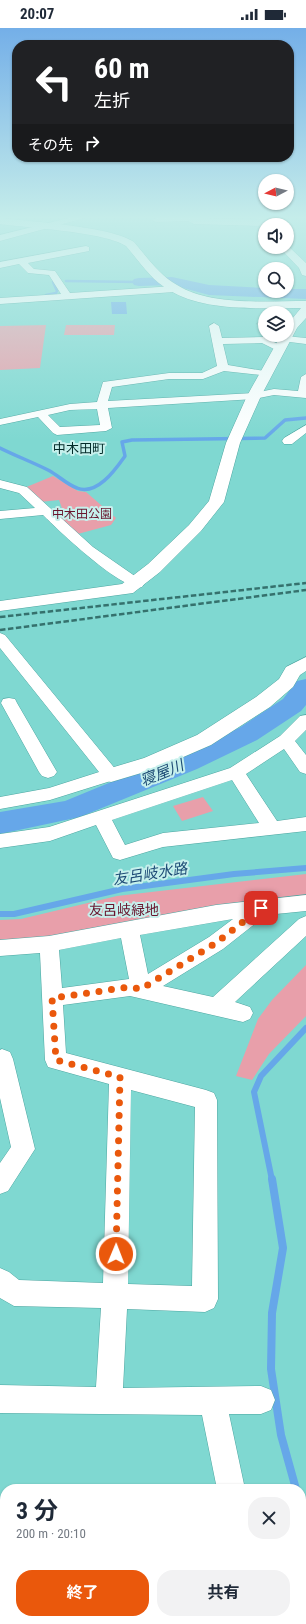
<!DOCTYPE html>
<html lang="ja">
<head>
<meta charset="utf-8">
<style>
	:root { --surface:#fff; --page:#f2f2f3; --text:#1f2937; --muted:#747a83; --accent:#ea580c }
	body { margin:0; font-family:"Roboto Condensed","Noto Sans JP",sans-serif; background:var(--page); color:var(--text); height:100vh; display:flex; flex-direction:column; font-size:15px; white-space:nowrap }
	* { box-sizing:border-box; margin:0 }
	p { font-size:13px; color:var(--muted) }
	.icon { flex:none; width:22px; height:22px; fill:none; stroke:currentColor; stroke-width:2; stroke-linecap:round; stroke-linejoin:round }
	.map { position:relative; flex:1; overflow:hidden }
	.drawer { position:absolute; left:0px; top:1456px; width:306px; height:140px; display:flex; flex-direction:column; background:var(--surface); border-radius:16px 16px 0 0; box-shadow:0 1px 3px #0004 }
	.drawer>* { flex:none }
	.hud { position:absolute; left:12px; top:12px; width:282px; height:122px; border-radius:16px; box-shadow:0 1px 3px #0004; background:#202124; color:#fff; overflow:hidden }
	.needle { width:26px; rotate:263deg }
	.tools { position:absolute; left:258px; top:146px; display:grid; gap:8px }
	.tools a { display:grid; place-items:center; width:36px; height:36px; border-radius:50%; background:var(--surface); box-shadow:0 1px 3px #0004; font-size:20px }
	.pin { position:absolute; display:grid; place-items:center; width:34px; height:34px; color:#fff; margin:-17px; border-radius:8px; box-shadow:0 2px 6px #0006 }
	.me { position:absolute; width:44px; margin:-22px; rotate:1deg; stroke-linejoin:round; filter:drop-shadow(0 0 3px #0008) }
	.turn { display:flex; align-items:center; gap:14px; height:84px; padding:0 16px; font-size:18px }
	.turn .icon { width:52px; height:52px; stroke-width:2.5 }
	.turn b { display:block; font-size:28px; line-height:34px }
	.then { display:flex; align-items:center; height:38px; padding:0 16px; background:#0003; gap:8px; font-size:15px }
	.round { display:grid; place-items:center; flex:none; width:42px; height:42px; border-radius:16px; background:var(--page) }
	.headline { display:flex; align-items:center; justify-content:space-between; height:68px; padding:0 16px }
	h1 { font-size:24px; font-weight:700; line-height:30px }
	.primary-button { display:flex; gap:8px; margin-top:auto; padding:8px 16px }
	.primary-button a { flex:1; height:46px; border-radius:16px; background:var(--accent); color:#fff; font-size:16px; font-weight:700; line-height:46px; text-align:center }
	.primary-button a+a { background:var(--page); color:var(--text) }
	.status { display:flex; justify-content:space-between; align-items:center; height:28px; padding:0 20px; background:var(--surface); direction:ltr }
	.status svg { height:11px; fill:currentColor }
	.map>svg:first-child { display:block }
</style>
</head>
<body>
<div class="status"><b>20:07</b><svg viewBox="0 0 49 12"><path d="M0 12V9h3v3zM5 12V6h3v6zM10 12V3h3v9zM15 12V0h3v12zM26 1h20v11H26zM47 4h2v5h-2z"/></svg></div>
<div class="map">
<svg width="306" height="1596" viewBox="0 0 306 1596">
	<rect width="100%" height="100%" fill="#7fd8d1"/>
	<path fill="#e89faa" d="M46,297L40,340L0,342V298Z
		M66,297H115L114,307H64Z
		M53,448L78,463L86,464L116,490L111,497L74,507L50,485L63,483L59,472L40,474L24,460Z
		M203,769L213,783L182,793L173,778Z
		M306,846V871L0,917V892L21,891L117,868Z
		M306,937V988L269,1026L252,1052L236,1048L258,991L272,972Z"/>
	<path fill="#66a7e9" d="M111,274H126L127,286H112Z"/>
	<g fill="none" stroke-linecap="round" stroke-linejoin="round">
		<path stroke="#66a7e9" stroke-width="2.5" d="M66,253L139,254
			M46,267L56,265L57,263L53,254"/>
		<path stroke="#66a7e9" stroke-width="3.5" d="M0,420C16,428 32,434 48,442C58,447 66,456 77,460C97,468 115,442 125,428L122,414L132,412L265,410L285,392L306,390"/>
		<path stroke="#66a7e9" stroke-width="6" d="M0,886H14L122,861L234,846L306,840
			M272,1152L254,1064L261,1048L306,1000"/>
		<path stroke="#66a7e9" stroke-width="8" d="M272,1151L283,1220L272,1285L271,1341L281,1407L296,1461
			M301,1480L306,1499"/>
		<path fill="#66a7e9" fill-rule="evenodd" d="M172,249L209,257L265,260V263H287V261H306V271L209,267L172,257L139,258L134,257L132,254L134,251L139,250Z
			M306,651V677L301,683L257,712L197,741L80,789L0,806V784L65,773L177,727L239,700L283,671L297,653Z"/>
		<defs>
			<path id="minor" d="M77,188H92L0,213V207Z
				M193,188L196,190L263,192L267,195L263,198L194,196L188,193L156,194L152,192L156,190Z
				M86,218L89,219V223L28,235L34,241L55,243L70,265L174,258L179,261L174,264L0,276V270L61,266L49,247L28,245L19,236L0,240V234Z
				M262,293L265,294V301L257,296Z
				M214,295L219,298L222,310L264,309L284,319L285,321L284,323L280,324L262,315L223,316L228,337L270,344L271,346L270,348L224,343L203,351H169L112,359L108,373L254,365L274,361L298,363L301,349L306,346V370L274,367L254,371L108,380L112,400L106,403L57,407L53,405L38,389L0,397V391L70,376L97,374L103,354L169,345H202L217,338L209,298ZM97,381L100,397L60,399L48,387L70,382Z
				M274,307L306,310V316L282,313Z
				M306,397V405L292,416H284L282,413L284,410Z
				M0,452L27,459L93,519L142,553L144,556L142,559C123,564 58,502 43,487L0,491V483L35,480L19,465L0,460Z
				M0,605L5,607L117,743L120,747L117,751L50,772L0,781V769L49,760L99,744L0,620Z
				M9,670L15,671L17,675L57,744L54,748L48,750L42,748L39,744L1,675L3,671Z
				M306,687V702L295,713L306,727V746L300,744L284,721L246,746L277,793L306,789V803L163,819L120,832L113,830L96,797L50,813L0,820V806L49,799L230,740L280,708L300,688ZM232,752L259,795L163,805L125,817L112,792Z
				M306,867V883L266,887L223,921L163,958L213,969L299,891L306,888V908L235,974L250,979L253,985L250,991L243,994L130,968L63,977L66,1025L206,1062L214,1065L217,1072L218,1271L214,1280L205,1284L127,1281L123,1360L261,1358L271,1362L275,1372L271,1382L261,1386H229L245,1461H217L202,1387L0,1385V1357L96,1359L101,1280L14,1278L0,1270V1240L9,1244L19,1252L103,1255L109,1056L48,1039L45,1032L40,925L0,928V912L49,908L216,877ZM233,891L209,909L148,946L140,907ZM121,910L129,951L62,960L59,922ZM131,1062L195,1079L192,1258L128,1256Z
				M2,1021L10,1024L13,1031L35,1121L8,1163L0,1166V1135L11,1119L0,1070V1022Z
				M0,1528L5,1530V1564L0,1562Z
				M5,1579V1591H29V1596H0V1588Z
				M189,1591H238L236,1596H187Z
				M241,1591H271L272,1596H242Z"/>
			<path id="tertiary" d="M255,188H265L270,197H265V200L261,199Z
				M0,190C32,194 110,198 134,214C147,229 159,247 177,257C210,278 268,273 306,273V290L297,300L261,368L240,415L224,474L201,503L160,544L133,565L0,583V573L122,556L148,536L189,497L209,473L226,415L247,368L281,307H287V297L301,280C261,280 204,284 169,262C151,252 139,233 126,218C105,204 29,200 0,196Z
				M287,217L306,235V248L302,247L299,240L279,219H287Z
				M306,629V643L300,647L293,659L270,679L211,717L158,740L111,754L104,752L100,747L104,742L144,730L197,707L256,669L279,651L286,639Z"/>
		</defs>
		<use href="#minor" stroke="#4da6a1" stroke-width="1"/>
		<use href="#tertiary" stroke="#4da6a1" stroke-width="1"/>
		<use href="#minor" fill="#fff" fill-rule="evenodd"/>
		<use href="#tertiary" fill="#fff" fill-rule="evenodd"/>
		<path stroke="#35716d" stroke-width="2.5" stroke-dasharray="5.5 2.5" stroke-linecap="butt" d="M0,589L306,555
			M0,602L306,562"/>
	</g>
	<linearGradient id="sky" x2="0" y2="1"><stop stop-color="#74afe8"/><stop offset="0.46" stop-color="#c5edea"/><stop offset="1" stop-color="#c5edea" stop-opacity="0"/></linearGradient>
	<rect width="306" height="412" fill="url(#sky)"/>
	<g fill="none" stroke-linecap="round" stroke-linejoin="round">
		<path stroke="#ea580c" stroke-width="7" stroke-dasharray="0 12.6" d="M116,1226L120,1049L56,1032L52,970L130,959L141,961L216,915L261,880"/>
	</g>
	<g text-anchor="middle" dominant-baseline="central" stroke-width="4" stroke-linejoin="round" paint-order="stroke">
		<g font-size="12" fill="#69152d" stroke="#c6f0ec">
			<text x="82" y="486">中木田公園</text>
		</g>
		<g font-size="13" fill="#022a28" stroke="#c6f0ec">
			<text x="79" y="420">中木田町</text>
		</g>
		<g font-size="14" fill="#69152d" stroke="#c6f0ec">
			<text x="124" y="882">友呂岐緑地</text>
		</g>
		<g font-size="15" font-style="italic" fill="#1c4a75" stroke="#c6f0ec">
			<text transform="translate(162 745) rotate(-22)">寝屋川</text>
			<text transform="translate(150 846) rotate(-9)">友呂岐水路</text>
		</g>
	</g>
</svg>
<div class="tools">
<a><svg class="needle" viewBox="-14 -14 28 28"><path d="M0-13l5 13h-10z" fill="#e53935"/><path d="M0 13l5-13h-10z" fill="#747a83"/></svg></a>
<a><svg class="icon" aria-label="sound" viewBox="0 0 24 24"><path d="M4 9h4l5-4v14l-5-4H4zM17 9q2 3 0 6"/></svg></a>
<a><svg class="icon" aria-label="search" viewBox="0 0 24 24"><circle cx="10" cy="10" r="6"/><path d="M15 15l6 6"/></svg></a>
<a><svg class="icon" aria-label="layers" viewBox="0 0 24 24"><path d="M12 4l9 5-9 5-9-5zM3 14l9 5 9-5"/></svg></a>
</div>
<div class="pin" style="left:261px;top:880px;background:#d93025"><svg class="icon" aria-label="arrive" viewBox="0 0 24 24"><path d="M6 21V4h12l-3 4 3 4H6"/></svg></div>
<svg class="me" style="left:116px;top:1226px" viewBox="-20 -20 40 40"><circle r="17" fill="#ea580c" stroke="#fff" stroke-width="3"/><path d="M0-11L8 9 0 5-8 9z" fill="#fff"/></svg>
<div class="hud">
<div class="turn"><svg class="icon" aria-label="left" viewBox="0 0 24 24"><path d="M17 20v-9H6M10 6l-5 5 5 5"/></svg><div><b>60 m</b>左折</div></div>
<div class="then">その先<svg class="icon" aria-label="right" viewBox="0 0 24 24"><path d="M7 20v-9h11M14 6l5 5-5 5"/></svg></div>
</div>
<section class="drawer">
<div class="headline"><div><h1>3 分</h1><p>200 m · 20:10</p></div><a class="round"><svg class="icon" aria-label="close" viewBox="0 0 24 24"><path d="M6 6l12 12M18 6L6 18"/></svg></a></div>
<div class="primary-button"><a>終了</a><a>共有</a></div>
</section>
</div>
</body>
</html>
